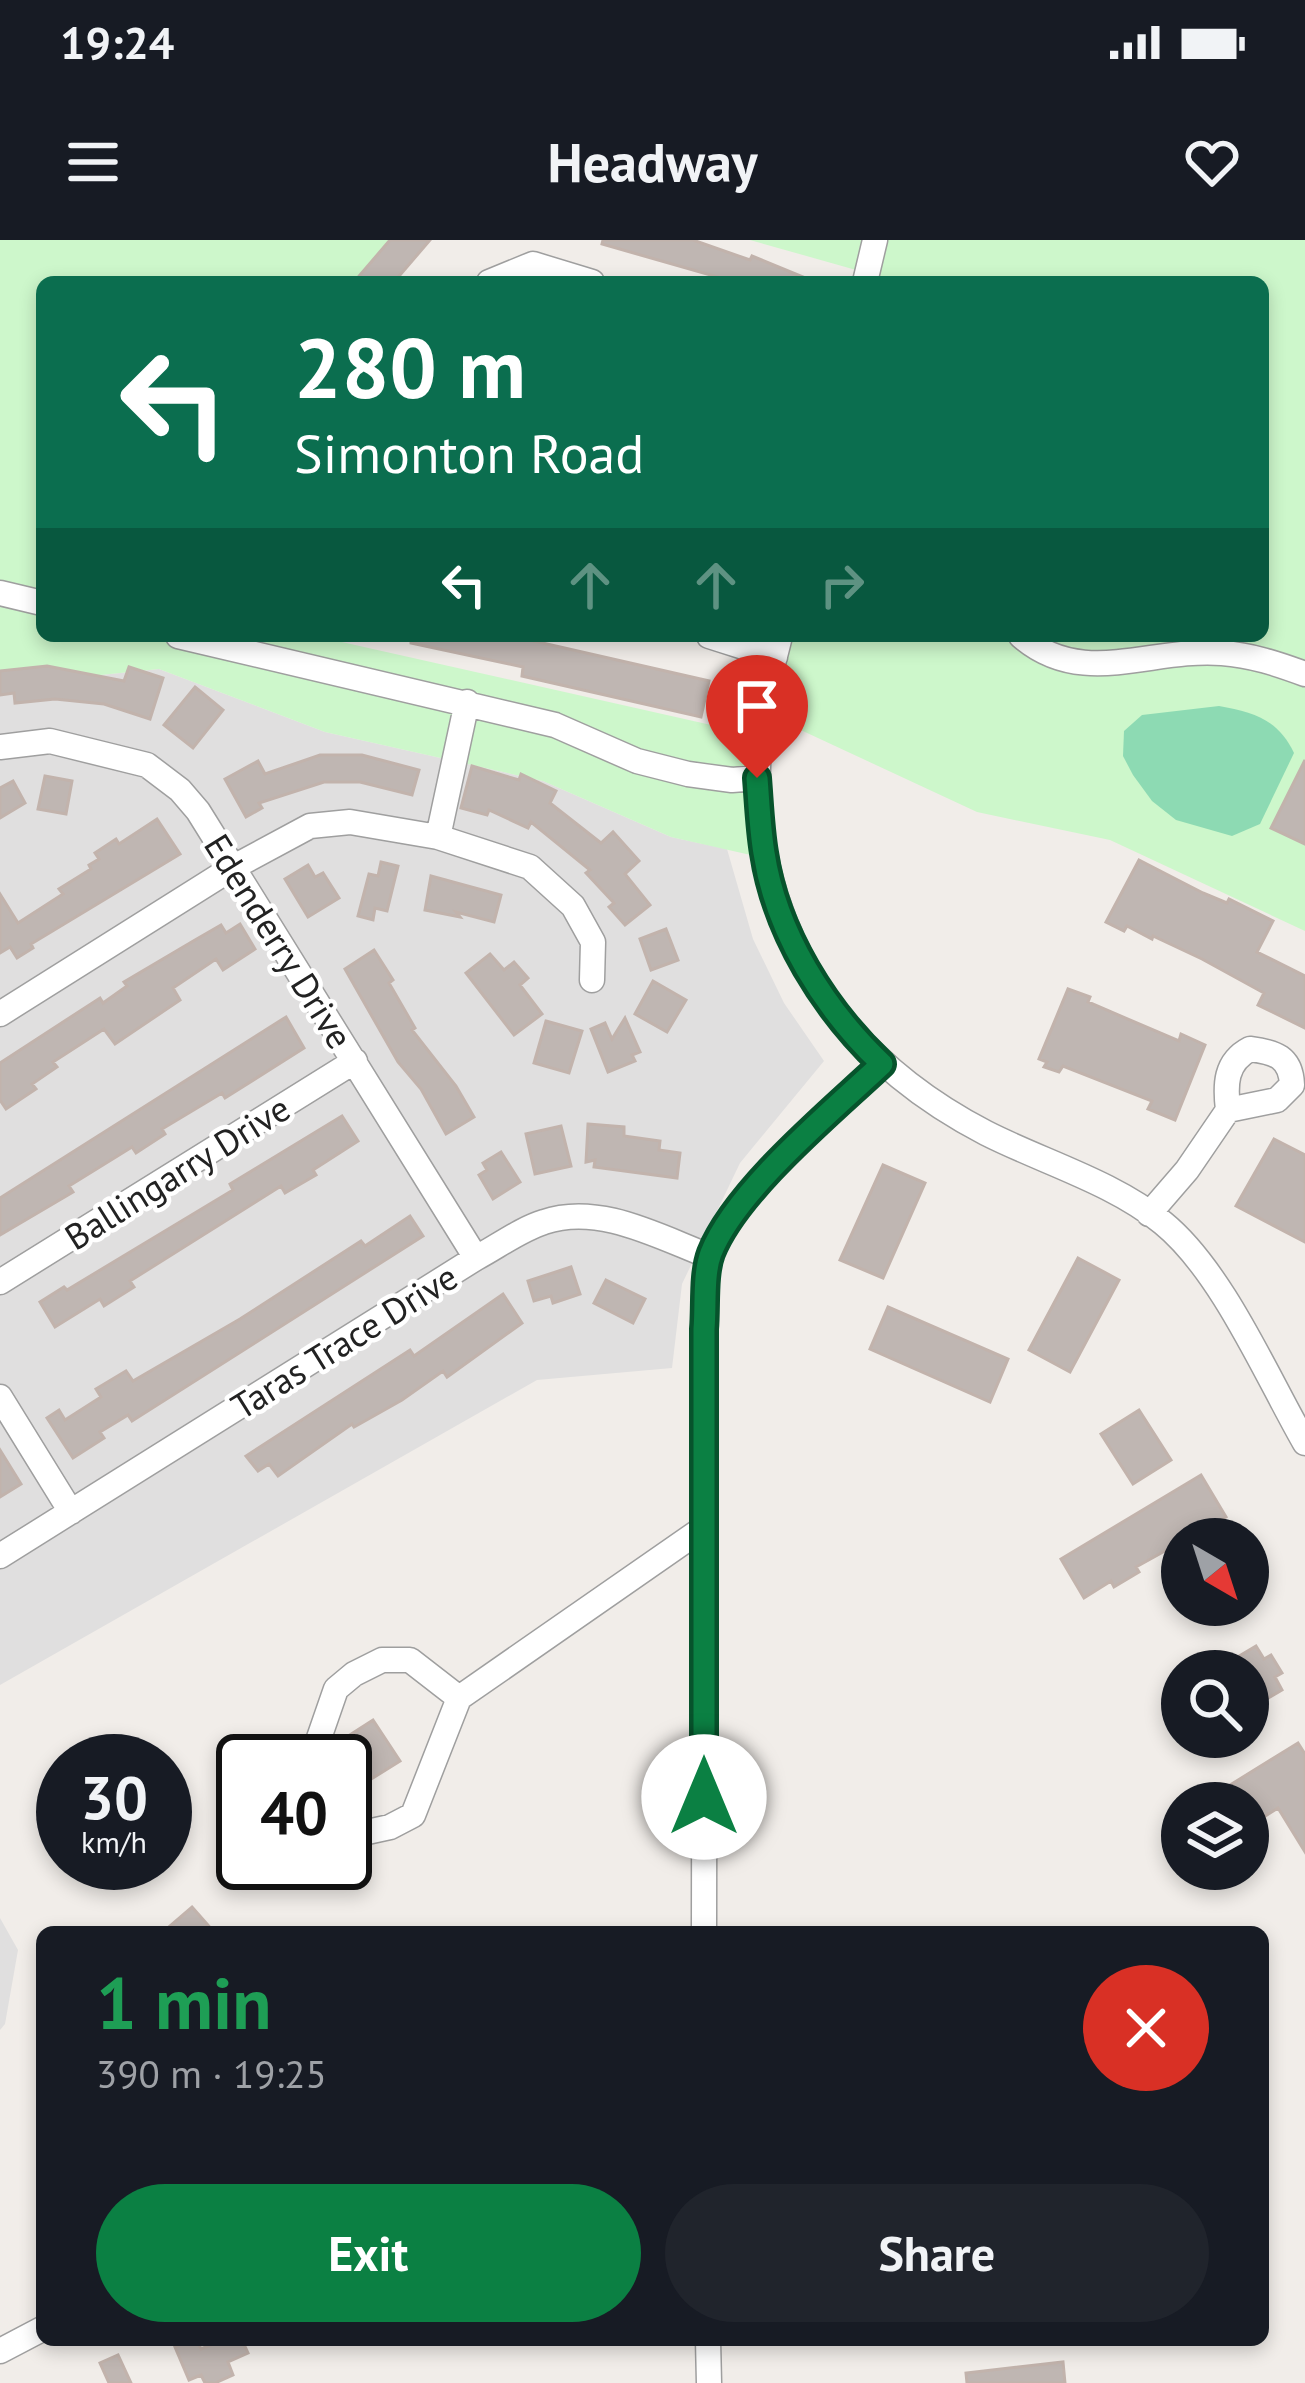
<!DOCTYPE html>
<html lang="en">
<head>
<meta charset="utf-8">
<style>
	:root { --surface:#171b24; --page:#20242c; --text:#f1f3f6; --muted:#9ea1a6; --accent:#0b8043 }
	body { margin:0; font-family:"PT Sans",sans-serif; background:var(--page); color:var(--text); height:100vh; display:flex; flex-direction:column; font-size:45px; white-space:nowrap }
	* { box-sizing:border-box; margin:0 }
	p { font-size:39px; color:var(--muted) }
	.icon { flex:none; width:66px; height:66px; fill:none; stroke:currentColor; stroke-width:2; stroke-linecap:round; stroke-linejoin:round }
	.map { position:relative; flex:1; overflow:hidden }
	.side { position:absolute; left:36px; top:1686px; width:1233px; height:420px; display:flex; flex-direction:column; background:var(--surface); border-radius:18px; box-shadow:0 6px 18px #0003 }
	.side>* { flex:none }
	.top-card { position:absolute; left:36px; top:36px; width:1233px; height:366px; border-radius:18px; box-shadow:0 6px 18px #0003; background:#0b6e4f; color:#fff; overflow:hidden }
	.needle { width:78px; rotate:141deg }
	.tools { position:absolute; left:1161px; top:1278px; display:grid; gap:24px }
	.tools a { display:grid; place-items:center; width:108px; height:108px; border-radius:50%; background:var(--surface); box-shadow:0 6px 18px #0003; font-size:60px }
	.speed { position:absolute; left:36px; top:1494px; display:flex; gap:24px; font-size:60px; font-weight:700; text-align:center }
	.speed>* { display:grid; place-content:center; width:156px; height:156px; border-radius:50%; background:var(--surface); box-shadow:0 6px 18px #0003; line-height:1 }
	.speed small { font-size:30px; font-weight:400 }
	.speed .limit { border:6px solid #111; border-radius:18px; background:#fff; color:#111 }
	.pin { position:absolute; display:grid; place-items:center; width:102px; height:102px; color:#fff; margin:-123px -51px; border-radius:50% 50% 50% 0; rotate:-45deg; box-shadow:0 0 12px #0007 }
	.pin .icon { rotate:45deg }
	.me { position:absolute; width:132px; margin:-66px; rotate:0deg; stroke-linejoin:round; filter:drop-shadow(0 0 9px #0008) }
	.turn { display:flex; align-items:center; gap:42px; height:252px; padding:0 60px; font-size:54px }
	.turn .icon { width:156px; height:156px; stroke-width:2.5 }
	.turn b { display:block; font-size:84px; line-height:102px }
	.lanes { display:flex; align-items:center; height:114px; padding:0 60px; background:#0003; justify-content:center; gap:60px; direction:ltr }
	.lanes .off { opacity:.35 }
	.round { display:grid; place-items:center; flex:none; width:126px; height:126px; border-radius:63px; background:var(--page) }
	.overview { display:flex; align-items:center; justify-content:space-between; height:204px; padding:0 60px }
	h1 { font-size:72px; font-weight:800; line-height:90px; color:#1e9e55 }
	.button { display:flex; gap:24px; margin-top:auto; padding:24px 60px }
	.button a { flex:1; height:138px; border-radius:72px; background:var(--accent); color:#fff; font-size:48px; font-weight:800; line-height:138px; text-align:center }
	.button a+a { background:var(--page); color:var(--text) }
	.status { display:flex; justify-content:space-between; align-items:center; height:84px; padding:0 60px; background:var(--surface); direction:ltr }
	.status svg { height:33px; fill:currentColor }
	header { display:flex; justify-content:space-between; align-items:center; height:156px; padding:0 60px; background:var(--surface); font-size:54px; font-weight:800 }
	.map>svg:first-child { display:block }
</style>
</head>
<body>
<div class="status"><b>19:24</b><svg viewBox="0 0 49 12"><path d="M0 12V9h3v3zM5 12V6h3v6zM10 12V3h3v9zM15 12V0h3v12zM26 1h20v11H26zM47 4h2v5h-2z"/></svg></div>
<header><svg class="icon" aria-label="menu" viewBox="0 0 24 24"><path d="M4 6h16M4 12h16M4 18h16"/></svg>Headway<svg class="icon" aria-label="heart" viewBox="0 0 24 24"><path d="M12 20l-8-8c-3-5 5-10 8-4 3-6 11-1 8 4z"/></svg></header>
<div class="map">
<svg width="1305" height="2143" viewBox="0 0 1305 2143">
	<rect width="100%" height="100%" fill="#f1ede9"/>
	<path fill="#e0dfdf" d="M159,429L325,492L543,541L671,597L727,609L753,699L784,763L824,821L740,923L682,1044L672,1128L537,1140L0,1445V454L23,443Z
		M0,1678L18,1710L5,1784L0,1790Z"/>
	<path fill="#cdf7cb" d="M0,0H399L357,42H42V396H315L760,496L764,618L671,597L543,541L325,492L159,429L23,443L0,454Z
		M750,0H1305V691L1110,600L977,572L762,472L778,396H1263V42H854L856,30Z"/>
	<path fill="#8ddab3" d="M1219,466C1253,472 1278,479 1294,513L1260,584L1232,596L1176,580L1152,561L1133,535L1123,516L1124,491L1142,475Z"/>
	<path fill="#bfb6b2" stroke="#c2b3ac" stroke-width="3" d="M390,0H430L394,42H354Z
		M603,0H693L750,20L752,16L815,42H735L602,4Z
		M411,396H512L709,441L701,477L522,436L523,427L411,403Z
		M47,426L124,441L129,427L163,438L150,479L104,464L55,459L15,463L14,453L0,455V431Z
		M195,447L223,470L193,508L164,485Z
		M320,515H362L419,530L412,555L360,542H324L259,563L262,568L246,577L225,539L258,521L265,534Z
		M1305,520V604L1271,588Z
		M472,526L519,540L521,534L556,551L550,563L601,603L613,592L639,621L625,634L650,665L625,685L609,667L614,663L586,633L590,630L531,582L528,588L489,570L487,575L461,568Z
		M45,536L72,541L66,574L38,569Z
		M13,541L25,563L0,578V548Z
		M157,579L180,614L31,704L33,708L17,718L10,707L0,713V654L18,683L63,654L59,649L91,629L89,625L99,619L95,613L116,599L119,604Z
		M1139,620L1203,653L1227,663L1229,659L1273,681L1257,712L1305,736V788L1258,765L1264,753L1202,719L1153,696L1152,699L1127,686L1124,691L1106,682Z
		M381,622L398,626L387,671L375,668L373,680L358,676L369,634L378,636Z
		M308,625L315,637L323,633L339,658L308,677L285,639Z
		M431,636L501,655L494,682L456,672L460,677L425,670Z
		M240,684L255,709L223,730L216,719L173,748L180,760L115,804L104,789L53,822L57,827L32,844L36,849L6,869L0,860V823L100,758L103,763L127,746L124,742L195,700L221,685L226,693Z
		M666,689L678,720L651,730L640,699Z
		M374,710L393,740L389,743L415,788L412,790L456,846L474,877L446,894L421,849L398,822L345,729Z
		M490,714L504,730L514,722L528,738L520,745L542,774L514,795L466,733Z
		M653,741L686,760L667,792L635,774Z
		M1068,749L1090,757L1088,762L1179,801L1181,794L1205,805L1175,880L1148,869L1152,861L1063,826L1059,832L1044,827L1047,822L1039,819Z
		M286,777L304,808L225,858L222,853L162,889L165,894L136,913L132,907L69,946L73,952L0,995V958Z
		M625,778L640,812L632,815L635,821L608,832L591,789L605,783L612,799Z
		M546,781L582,791L569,833L534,823Z
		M342,876L358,901L313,930L316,935L285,953L281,946L130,1041L134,1047L104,1066L100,1059L55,1087L40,1062L64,1047L67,1050L233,950L230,944Z
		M588,884L624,887V896L660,901L659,910L680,913L677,938L594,927L595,920L586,922Z
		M561,886L571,926L535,934L526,894Z
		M1274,899L1305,915V1002L1236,966Z
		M501,912L520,942L493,959L479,935L487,930L483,923Z
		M883,925L925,943L883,1038L840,1020Z
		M410,976L423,996L132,1181L128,1175L100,1192L104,1198L73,1218L47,1178L59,1170L65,1180L101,1157L96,1149L126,1131L133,1141L240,1079L361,1001L365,1006Z
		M1078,1018L1119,1040L1070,1132L1029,1110Z
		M571,1027L580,1054L553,1063L551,1056L534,1061L528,1041Z
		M606,1040L645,1059L633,1083L594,1063Z
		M503,1054L522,1083L447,1137L443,1131L402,1160L354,1187L352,1184L278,1236L269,1224L258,1231L246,1216L410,1110L414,1116Z
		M888,1067L1008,1119L990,1162L870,1109Z
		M1139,1170L1171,1220L1133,1244L1101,1194Z
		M0,1210L21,1244L0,1257Z
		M1201,1235L1226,1277L1136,1327L1139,1332L1114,1347L1111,1341L1084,1358L1061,1319Z
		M1256,1406L1264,1419L1271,1415L1282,1433L1275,1437L1282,1450L1248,1470V1431H1214Z
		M373,1480L400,1521L368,1541L342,1500Z
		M1298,1503L1305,1514V1612L1278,1568L1248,1587V1563H1201Z
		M192,1667L214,1692H163Z
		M191,2100H197L201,2109L222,2100H242L248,2113L228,2122L233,2135L215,2143H205L201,2135L189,2140L175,2107Z
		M118,2115L131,2143H109L100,2123Z
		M1063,2122L1065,2143H967L966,2133Z"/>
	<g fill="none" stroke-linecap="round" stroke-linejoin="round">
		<defs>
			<path id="minor" d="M489,42L533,24L592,42
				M865,42L875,0
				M0,353L42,363
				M178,396L555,485L637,521L688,534L732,540L757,538
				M709,396L775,417
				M780,396C774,422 765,449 762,476C738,660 822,808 986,893C1043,922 1113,942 1163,983C1222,1031 1267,1137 1305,1203
				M1021,396C1082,449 1152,407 1222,413C1251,415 1278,424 1305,434
				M0,507L50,501L147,525L180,550L198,571L476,1018
				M438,597L467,462
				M0,774L232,628L310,586L350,582L438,597L530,627L573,666L593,702L592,740
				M1250,809C1275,812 1291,817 1292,845L1277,860L1228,870C1225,845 1225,822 1250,809Z
				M1149,974L1187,930L1228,870
				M0,1042L355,821
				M0,1157L71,1272
				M0,1316L476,1018C497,1007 521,989 544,982C599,963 659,997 709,1016
				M311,1521L336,1449L354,1434L382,1420H410L459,1458
				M345,1592L358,1594L390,1587L413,1575L459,1458L705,1287
				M704,1692L705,1089C706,1066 703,1034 711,1013C735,953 833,871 882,825
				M708,2100L709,2143
				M0,2111L42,2089"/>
		</defs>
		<use href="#minor" stroke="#9f9f9f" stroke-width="27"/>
		<use href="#minor" stroke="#fff" stroke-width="24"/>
	</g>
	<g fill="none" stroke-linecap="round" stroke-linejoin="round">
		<defs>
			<path id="route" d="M704,1557V1089C706,1066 703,1034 711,1013C736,950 831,872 882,824C825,770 776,693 764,613C760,589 759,563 757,538"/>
		</defs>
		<use href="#route" stroke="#07532c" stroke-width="30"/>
		<use href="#route" stroke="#0b8043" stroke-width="21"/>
	</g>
	<g text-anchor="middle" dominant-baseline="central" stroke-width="9" stroke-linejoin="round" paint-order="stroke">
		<g font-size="36" fill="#222" stroke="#fff">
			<text transform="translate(279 701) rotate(58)">Edenderry Drive</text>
			<text transform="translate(177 932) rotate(-32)">Ballingarry Drive</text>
			<text transform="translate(344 1101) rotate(-32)">Taras Trace Drive</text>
		</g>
	</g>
</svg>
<div class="tools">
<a><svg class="needle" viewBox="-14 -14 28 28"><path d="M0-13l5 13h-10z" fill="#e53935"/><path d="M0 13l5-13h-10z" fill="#9ea1a6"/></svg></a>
<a><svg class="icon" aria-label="search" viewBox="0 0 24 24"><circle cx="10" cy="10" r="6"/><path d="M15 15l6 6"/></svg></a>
<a><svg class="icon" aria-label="layers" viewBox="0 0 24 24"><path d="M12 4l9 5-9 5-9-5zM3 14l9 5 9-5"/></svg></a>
</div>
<div class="speed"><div>30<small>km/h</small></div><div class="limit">40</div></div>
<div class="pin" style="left:757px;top:538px;background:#d93025"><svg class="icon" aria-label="arrive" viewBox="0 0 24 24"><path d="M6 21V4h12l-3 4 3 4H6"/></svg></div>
<svg class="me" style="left:704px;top:1557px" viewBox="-20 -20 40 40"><circle r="19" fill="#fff"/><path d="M0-13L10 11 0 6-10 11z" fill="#0b8043"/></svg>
<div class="top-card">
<div class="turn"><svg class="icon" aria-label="left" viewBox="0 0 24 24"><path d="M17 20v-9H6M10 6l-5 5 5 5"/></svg><div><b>280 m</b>Simonton Road</div></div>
<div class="lanes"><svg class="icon" aria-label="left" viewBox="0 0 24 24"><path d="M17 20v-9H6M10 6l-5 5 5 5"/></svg><svg class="icon off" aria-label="ahead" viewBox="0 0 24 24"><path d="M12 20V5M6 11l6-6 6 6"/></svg><svg class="icon off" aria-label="ahead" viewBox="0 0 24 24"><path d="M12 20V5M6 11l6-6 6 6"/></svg><svg class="icon off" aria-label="right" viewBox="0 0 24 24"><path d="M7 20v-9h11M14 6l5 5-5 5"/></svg></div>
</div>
<section class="side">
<div class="overview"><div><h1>1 min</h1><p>390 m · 19:25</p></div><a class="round" style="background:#d93025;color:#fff"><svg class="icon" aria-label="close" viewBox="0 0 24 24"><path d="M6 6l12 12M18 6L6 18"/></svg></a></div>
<div class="button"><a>Exit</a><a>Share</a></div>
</section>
</div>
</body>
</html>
